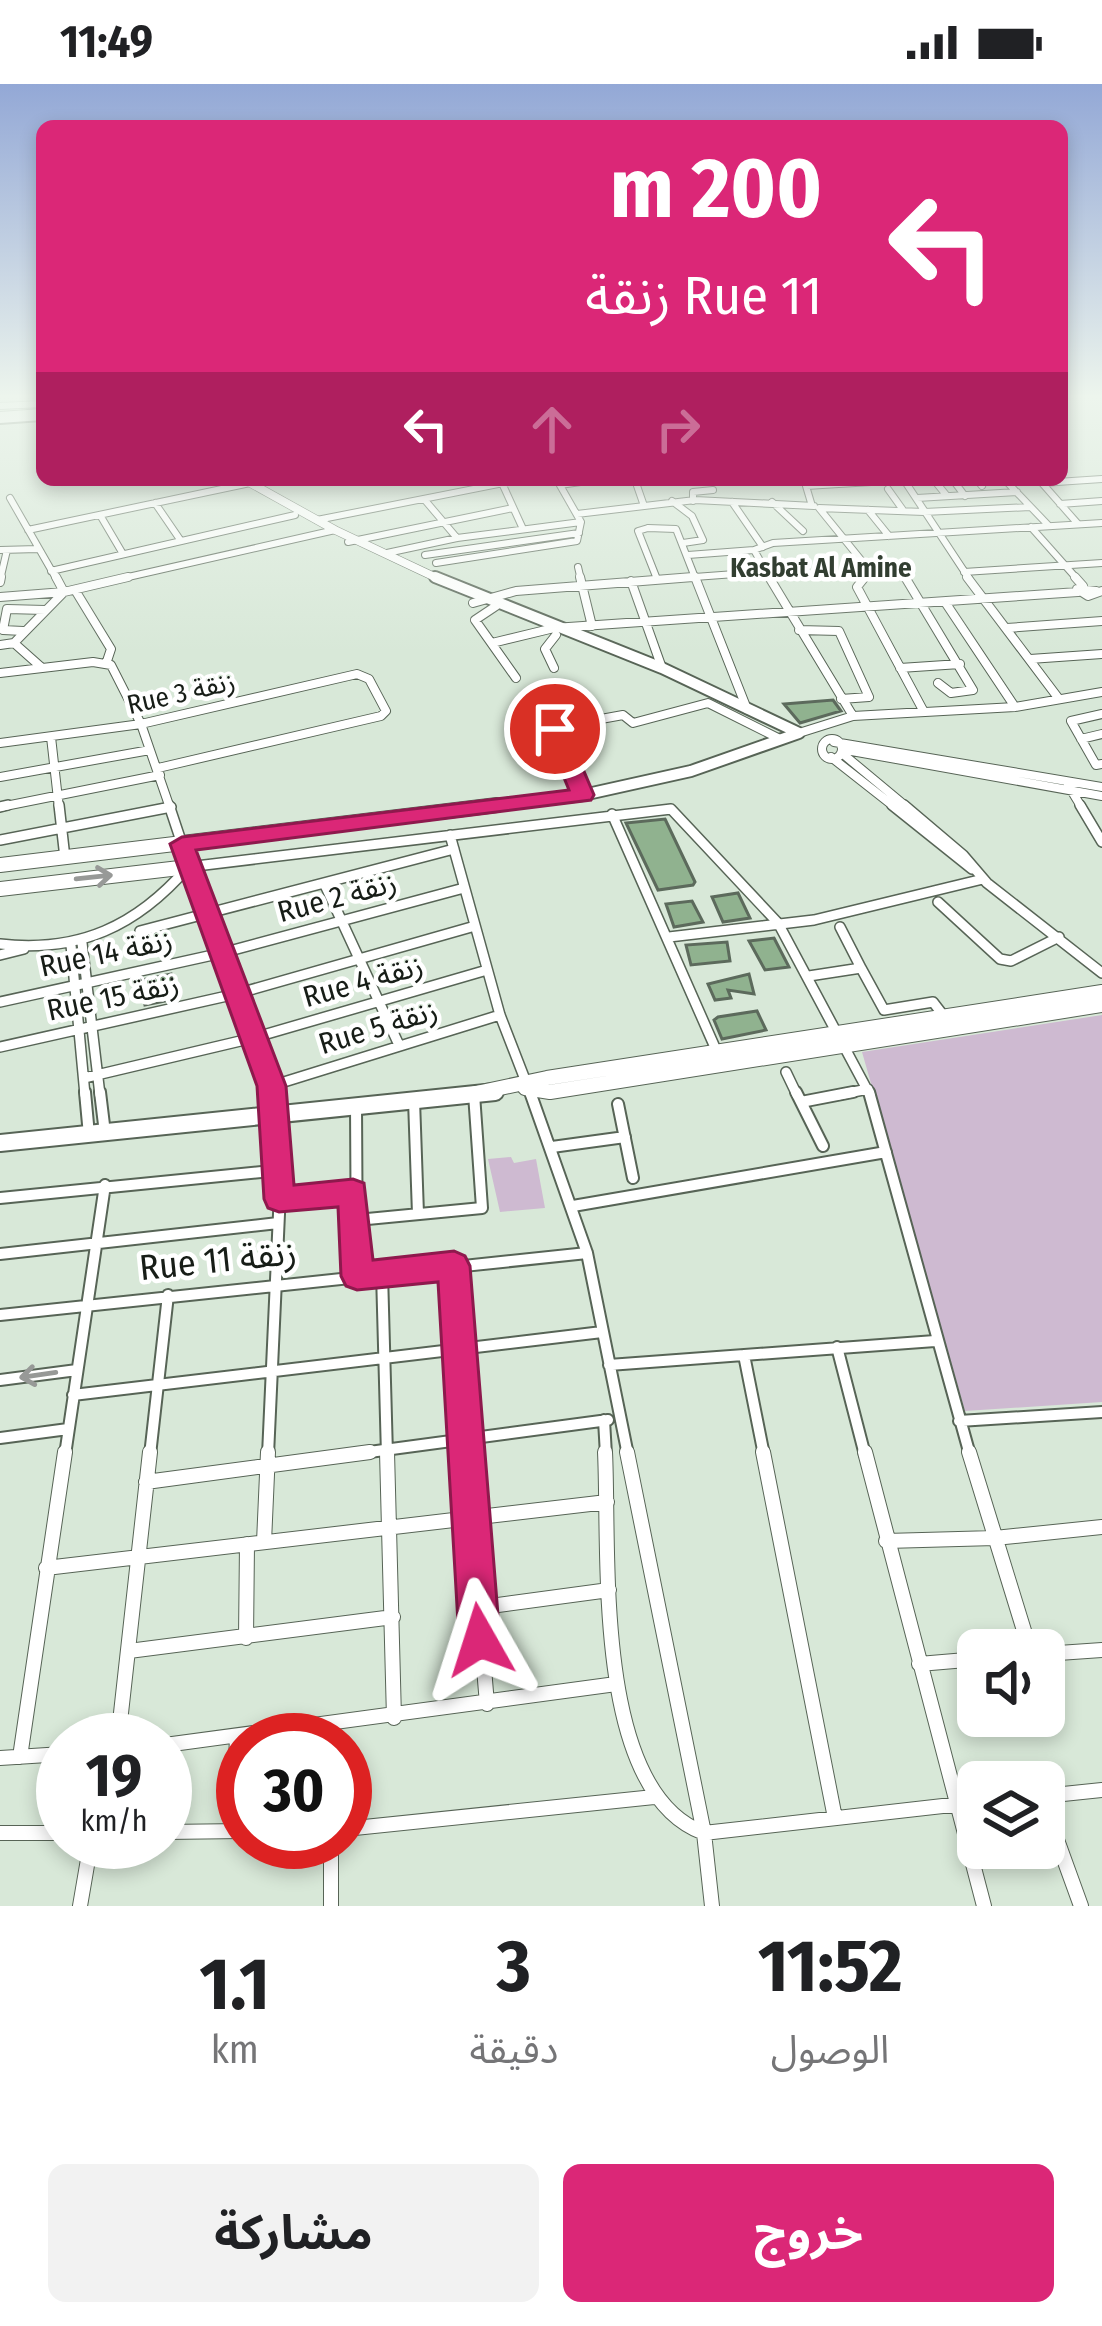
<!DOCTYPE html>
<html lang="ar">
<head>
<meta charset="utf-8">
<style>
	:root { --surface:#fff; --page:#f2f2f2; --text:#202124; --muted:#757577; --accent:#db2777 }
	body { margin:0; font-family:"Fira Sans Condensed","Noto Sans Arabic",sans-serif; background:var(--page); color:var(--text); direction:rtl; height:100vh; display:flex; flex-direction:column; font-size:45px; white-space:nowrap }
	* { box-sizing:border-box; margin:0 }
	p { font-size:39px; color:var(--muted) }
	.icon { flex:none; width:66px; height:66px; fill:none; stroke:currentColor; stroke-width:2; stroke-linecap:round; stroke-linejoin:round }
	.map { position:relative; height:1822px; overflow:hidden; direction:ltr }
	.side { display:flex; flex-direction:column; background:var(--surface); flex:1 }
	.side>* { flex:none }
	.guide { position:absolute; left:36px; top:36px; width:1032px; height:366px; border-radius:18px; box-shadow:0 6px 18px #0003; direction:rtl; background:#db2777; color:#fff; overflow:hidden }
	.tools { position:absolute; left:957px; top:1545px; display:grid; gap:24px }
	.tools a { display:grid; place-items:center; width:108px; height:108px; border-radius:18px; background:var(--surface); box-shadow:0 6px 18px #0003; font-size:60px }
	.speed { position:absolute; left:36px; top:1629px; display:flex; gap:24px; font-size:60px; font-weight:700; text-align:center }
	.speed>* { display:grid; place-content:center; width:156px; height:156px; border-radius:50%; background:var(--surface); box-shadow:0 6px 18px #0003; line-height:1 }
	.speed small { font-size:30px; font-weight:400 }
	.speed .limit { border:18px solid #d22; background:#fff; color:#111 }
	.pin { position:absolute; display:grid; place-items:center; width:102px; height:102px; color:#fff; margin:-51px; border:6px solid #fff; border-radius:50%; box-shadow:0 3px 12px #0007 }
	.me { position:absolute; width:132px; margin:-66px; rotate:354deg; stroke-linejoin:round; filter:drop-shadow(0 0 9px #0008) }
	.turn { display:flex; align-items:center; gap:42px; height:252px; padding:0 48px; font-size:54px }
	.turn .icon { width:156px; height:156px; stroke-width:2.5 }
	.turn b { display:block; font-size:84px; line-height:102px }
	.lanes { display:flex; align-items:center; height:114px; padding:0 48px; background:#0003; justify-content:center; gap:60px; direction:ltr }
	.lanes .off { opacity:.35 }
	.eta { display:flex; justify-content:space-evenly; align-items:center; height:204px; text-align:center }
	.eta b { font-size:72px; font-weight:700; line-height:84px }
	.primary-button { display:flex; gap:24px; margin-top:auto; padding:24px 48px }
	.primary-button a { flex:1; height:138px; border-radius:18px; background:var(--accent); color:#fff; font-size:48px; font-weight:700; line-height:138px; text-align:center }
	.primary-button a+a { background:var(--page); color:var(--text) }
	.status { display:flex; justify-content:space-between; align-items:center; height:84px; padding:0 60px; background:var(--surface); direction:ltr }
	.status svg { height:33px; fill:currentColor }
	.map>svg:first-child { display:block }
</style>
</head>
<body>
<div class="status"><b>11:49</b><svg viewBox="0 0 49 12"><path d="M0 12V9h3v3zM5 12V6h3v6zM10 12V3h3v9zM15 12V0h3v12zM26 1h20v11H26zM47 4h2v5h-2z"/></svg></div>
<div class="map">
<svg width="1102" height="1822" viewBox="0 0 1102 1822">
	<rect width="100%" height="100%" fill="#d8e8d8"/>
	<path fill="#cebad1" d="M1102,931V1318L965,1327L862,968Z
		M511,1073L514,1079L536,1075L545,1124L500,1128L488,1075Z"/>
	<path fill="#90b28f" stroke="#5c6a5c" stroke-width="3" d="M833,616L841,627L800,639L784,620Z
		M665,735L695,798L693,801L658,806L626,739Z
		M738,809L750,834L723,838L712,813Z
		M692,817L703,838L674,843L666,820Z
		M774,854L789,883L765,886L749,857Z
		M727,858L730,877L691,881L686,861Z
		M171,890L175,915L145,921L142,896Z
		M749,890L754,910L728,906L731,914L715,916L708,900Z
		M757,927L766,946L722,955L714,936L718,933Z"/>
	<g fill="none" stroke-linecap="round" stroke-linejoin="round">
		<defs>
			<path id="street-far4" d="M0,322L42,320
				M0,331L42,328
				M635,396L643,419
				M934,396L947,412
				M953,396L965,412
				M977,396L982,402
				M1005,396L1049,442
				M502,399L523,445
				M1042,399L1102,395
				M1042,399L1078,440
				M560,401L594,396
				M888,405L903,426
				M10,414L57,496
				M917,414L1017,408
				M424,415L457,454
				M672,417L692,432L703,456L683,459
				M693,417V408L713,406
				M732,418L763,463
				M772,418L803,447
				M155,419L181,457
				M1060,420L1102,417
				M812,422L806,402L904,396L970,496
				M868,426L889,452
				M577,430L695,416L814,422
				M100,431L123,470
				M317,436L519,396
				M1031,443L1078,496
				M648,444L676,445L696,496
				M648,444L638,447L657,495
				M28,446L250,399
				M348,458L513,424
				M0,466L38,465
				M754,466L771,496
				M387,469L457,454L581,438
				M425,471L579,449
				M688,471L754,466L773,459L1102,439
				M436,479L577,457L581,438L557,396
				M578,483L581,496
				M51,487L295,431
				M870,487L900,485L907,496
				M964,488L1102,479
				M0,496L7,466
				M115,496L335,446
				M654,496L762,488
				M862,496L870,487L819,424L924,428L1030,423"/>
			<path id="street-far3" d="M580,493L592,542
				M695,493L747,625
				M769,493L853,632
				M865,493L857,503L924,628
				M905,493L973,606L951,609L938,599
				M967,493L1059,615
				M1075,493L1083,502
				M631,497L662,584
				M0,498L1,493
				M75,506L111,565L106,580
				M1096,507L1077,505L1088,512L1102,507
				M0,513L64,508L128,493
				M945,518L1015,623
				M473,519L516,507L693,493
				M496,522L475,536L516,594
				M1007,544L1102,537
				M799,546L839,547L869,613L841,615
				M23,547L3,546L7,525L45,526
				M14,559L41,583
				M492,559L554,544L1078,508
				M0,561L14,559L64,508L56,493
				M1030,575L1102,570
				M554,584L545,565L556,551
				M900,584L960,580
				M0,589L93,578L111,581L141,640L170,724
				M1102,630L1071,637L1096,681L1102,680
				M799,649L853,632L1015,623L1102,608
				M51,653L59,724
				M822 665a10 10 0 1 1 20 0a10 10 0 1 1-20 0Z
				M1081,655L1102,650
				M834,658L1102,703
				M0,659L141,640L357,590L369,595L386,627L381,632L158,684
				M846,666L1102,712
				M843,670L908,724
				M831,673L896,724
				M0,693L150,666
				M1068,701L1082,724
				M583,711L554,646L557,643L623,631L633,639L708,619L780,655
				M0,723L160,691
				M164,724L171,723"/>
			<path id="street-far2" d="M59,721L65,774
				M169,721L182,760
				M892,721L972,785
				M904,721L963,771L987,799L1102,889
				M1080,721L1102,758
				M0,723L8,721
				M612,730L717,968
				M450,751L500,931L531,1011
				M0,756L171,723
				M325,801L399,961
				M938,818L1000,875L1011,877L1059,853
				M840,843L861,884
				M669,853L814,836L983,795
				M82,859L100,1011
				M0,860C79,869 137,842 188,783L671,725L778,839L870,1011
				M71,861L85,1011
				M144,862L140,847L454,765
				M0,871L24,865
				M809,892L861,884L884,926L933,918L943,931
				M0,918L222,869L464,804
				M0,963L236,910L475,842
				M786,988L797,1011
				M84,994L253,954L487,886
				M271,1002L500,931
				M838,1011L868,1005"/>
			<path id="street-far1" d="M85,1008L89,1051
				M100,1008L105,1049
				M530,1008L587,1169L628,1371
				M796,1008L823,1062
				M869,1008L970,1371
				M414,1016L418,1130
				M801,1018L853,1008
				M618,1020L633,1094
				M356,1022L357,1192
				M552,1063L625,1053
				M0,1114L281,1086
				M279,1115L353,1108
				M573,1122L886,1068
				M357,1136L482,1124L474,1010
				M0,1170L278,1139
				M454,1182L466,1371
				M382,1189L387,1371
				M0,1231L587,1169
				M837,1263L865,1371
				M744,1271L764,1371
				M609,1281L935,1257
				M0,1296L77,1286
				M73,1311L602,1248
				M604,1336L606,1371
				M959,1337L1102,1328
				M0,1354L68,1345
				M65,1371L105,1101
				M150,1371L168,1211
				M268,1371L281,1086L277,1032
				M347,1371L608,1336"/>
			<path id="street" d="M387,1368L394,1634
				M466,1368L487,1620
				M605,1368C610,1468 592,1708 704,1749L978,1718
				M627,1368L704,1749L712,1822
				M763,1368L835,1734
				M865,1368L984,1822
				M969,1368L1030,1566
				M146,1398L370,1368
				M886,1457L995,1454L1102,1443
				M264,1458L268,1368
				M46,1484L607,1418
				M476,1524L609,1506
				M246,1554L247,1460
				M129,1567L393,1533
				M1044,1570L1102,1566
				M919,1580L978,1575
				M118,1656L150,1368
				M165,1661L616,1600
				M20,1673L65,1368
				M0,1674L63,1670
				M1044,1712L1102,1706
				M1044,1720L1081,1822
				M345,1745L654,1713
				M233,1747L237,1653
				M165,1748L243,1747
				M0,1749H63
				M331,1758V1822
				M80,1822L91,1758"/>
			<path id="secondary-far3" d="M245,396L335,446L441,496"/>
			<path id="secondary-far2" d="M435,493L662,584L799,649
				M472,724L583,711L691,687L799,649"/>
			<path id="secondary-far1" d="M182,760L273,1011
				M0,781L497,721
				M0,805L188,783
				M525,1004L550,1008L1102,921
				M467,1011L547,994L1102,908"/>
			<path id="secondary" d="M272,1008L277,1030
				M0,1059L495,1008"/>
			<path id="highway" d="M42,330V336L0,339V333Z"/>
		</defs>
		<use href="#street-far4" stroke="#576456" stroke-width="8"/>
		<use href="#street-far3" stroke="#576456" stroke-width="10"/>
		<use href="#street-far2" stroke="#576456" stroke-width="12"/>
		<use href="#street-far1" stroke="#576456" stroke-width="14"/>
		<use href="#street" stroke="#576456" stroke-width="16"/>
		<use href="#secondary-far3" stroke="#576456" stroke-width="9"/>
		<use href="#secondary-far2" stroke="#576456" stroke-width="14"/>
		<use href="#secondary-far1" stroke="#576456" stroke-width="16"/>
		<use href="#secondary" stroke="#576456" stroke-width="20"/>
		<use href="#highway" stroke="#576456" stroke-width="4"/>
		<use href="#street-far4" stroke="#fff" stroke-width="6"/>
		<use href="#street-far3" stroke="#fff" stroke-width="8"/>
		<use href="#street-far2" stroke="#fff" stroke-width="9"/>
		<use href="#street-far1" stroke="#fff" stroke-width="10"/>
		<use href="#street" stroke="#fff" stroke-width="14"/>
		<use href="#secondary-far3" stroke="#fff" stroke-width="8"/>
		<use href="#secondary-far2" stroke="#fff" stroke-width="10"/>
		<use href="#secondary-far1" stroke="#fff" stroke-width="14"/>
		<use href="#secondary" stroke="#fff" stroke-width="16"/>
		<use href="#highway" fill="#fff" fill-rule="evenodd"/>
	</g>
	<defs><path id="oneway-shaft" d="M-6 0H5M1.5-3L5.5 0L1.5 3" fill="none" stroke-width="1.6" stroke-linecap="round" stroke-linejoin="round" transform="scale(3)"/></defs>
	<g stroke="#979997">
		<use href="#oneway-shaft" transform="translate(94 793) rotate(-6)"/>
		<use href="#oneway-shaft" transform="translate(38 1291) rotate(172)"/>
	</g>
	<linearGradient id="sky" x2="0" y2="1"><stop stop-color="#93a8d6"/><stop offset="0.55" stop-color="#edf5ed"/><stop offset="1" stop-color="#edf5ed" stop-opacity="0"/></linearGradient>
	<rect width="1102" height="568" fill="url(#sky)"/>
	<path fill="#db2777" stroke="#8e194d" stroke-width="3" d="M555,638L566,645L594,711L591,716L196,766L286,1002L294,1101L353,1095L364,1099L373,1176L454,1167L465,1172L470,1182L500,1556L494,1571L480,1576L465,1571L459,1556L438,1198L357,1206L346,1202L341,1192L338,1123L279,1128L268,1124L264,1115L257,1002L170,760L182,753L569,706L544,645Z"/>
	<g text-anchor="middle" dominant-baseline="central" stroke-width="9" stroke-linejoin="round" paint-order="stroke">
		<g font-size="27" font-weight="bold" fill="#323e31" stroke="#fff">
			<text x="821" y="484">Kasbat Al Amine</text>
		</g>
		<g font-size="27" fill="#171d17" stroke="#fff">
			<text transform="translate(181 609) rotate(-13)">Rue 3 زنقة</text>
		</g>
		<g font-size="30" fill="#171d17" stroke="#fff">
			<text transform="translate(337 813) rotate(-15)">Rue 2 زنقة</text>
			<text transform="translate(106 869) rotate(-12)">Rue 14 زنقة</text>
			<text transform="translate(363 897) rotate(-16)">Rue 4 زنقة</text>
			<text transform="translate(113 913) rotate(-12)">Rue 15 زنقة</text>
			<text transform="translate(378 943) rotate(-17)">Rue 5 زنقة</text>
		</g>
		<g font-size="36" fill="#171d17" stroke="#fff">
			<text transform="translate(218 1176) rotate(-6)">Rue 11 زنقة</text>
		</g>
	</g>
</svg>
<div class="tools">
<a><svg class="icon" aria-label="sound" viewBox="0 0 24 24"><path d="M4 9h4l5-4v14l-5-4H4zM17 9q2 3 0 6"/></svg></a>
<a><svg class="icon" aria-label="layers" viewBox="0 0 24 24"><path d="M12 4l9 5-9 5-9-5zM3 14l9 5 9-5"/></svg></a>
</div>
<div class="speed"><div>19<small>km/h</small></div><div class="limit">30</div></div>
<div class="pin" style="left:555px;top:645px;background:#d93025"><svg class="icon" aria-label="arrive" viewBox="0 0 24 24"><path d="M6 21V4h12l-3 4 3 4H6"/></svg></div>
<svg class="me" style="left:480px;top:1556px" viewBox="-20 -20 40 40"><path d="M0-17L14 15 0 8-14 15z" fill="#db2777" stroke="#fff" stroke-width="4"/></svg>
<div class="guide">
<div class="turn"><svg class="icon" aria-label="left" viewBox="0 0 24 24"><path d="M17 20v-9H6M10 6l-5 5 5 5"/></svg><div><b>200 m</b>Rue 11 زنقة</div></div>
<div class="lanes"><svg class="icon" aria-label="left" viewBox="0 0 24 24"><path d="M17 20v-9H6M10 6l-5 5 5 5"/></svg><svg class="icon off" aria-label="ahead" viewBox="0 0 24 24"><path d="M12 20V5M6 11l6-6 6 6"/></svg><svg class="icon off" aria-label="right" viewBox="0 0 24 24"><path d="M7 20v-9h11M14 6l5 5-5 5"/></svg></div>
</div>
</div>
<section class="side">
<div class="eta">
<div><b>11:52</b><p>الوصول</p></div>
<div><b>3</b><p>دقيقة</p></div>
<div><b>1.1</b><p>km</p></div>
</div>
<div class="primary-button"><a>خروج</a><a>مشاركة</a></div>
</section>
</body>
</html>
